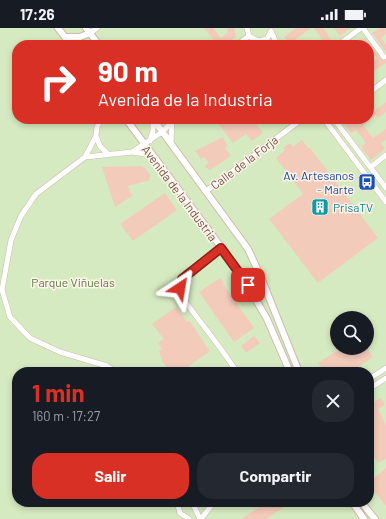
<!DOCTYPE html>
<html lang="es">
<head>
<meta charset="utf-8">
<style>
	:root { --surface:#171b24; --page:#242831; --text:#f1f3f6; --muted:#9ea1a6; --accent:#d93025 }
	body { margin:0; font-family:Barlow,sans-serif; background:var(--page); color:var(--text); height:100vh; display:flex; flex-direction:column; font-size:15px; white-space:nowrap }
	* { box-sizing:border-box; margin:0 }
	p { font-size:13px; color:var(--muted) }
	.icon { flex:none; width:22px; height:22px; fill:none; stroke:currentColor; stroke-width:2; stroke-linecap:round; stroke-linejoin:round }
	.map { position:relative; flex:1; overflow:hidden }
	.panel { position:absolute; left:12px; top:339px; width:362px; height:140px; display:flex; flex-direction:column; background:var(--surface); border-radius:16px; box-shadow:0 2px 6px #0003 }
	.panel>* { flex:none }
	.hud { position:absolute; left:12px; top:12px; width:362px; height:84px; border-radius:16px; box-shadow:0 2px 6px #0003; background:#d93025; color:#fff; overflow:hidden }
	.tools { position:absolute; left:330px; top:283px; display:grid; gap:8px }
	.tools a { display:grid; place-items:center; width:44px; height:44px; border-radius:50%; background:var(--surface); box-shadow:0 2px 6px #0003; font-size:20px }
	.pin { position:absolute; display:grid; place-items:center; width:34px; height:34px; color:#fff; margin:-17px; border-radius:8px; box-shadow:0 2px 6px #0006 }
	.me { position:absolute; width:44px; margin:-22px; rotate:33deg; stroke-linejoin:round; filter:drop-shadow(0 0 3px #0008) }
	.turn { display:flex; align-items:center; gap:14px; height:84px; padding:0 20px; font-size:18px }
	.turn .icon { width:52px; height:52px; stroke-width:2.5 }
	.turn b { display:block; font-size:28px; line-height:34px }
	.round { display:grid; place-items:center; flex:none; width:42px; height:42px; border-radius:16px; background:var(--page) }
	.head { display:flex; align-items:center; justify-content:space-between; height:68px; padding:0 20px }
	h1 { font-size:24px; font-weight:700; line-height:30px; color:var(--accent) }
	.button { display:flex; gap:8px; margin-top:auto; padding:8px 20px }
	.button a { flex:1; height:46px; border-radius:16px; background:var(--accent); color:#fff; font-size:16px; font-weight:700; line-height:46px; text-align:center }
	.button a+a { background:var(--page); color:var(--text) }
	.status { display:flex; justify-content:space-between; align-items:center; height:28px; padding:0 20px; background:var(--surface); direction:ltr }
	.status svg { height:11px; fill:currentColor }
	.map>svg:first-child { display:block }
</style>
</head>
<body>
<div class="status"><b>17:26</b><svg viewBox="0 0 49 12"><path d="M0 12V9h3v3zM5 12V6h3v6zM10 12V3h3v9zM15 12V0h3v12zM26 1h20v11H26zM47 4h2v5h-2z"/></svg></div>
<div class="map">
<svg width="386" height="491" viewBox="0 0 386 491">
	<rect width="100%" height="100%" fill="#fcf0e3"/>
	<path fill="#d6eac1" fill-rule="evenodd" d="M0,0H386V491H0ZM17,17H369V91H17ZM337,290H367V320H337ZM17,344H369V474H17Z"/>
	<path fill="#f2cbba" d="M204,0H213L221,10L228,5L227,0H234L236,9L224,17H217Z
		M296,0H311L296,11L301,17H290L284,9Z
		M314,0H323L333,14L329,17H315L323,12Z
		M334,0H350L340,8Z
		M380,0H386V6L381,10L386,17V24L372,5Z
		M365,10L381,31L386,32V35L369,46V36L377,30L369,19V17H357Z
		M386,74V84L378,90L376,87L363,97L373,110L386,101V112L381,115L385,121L371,132L361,119L366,115L356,102L351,105L340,91H369V78L373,84Z
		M224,91H253L263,105L252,113L246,106L233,115L218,95Z
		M223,109L227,118L225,120L231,128L210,142L204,138L209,135L204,129L201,131L195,123Z
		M302,112L308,120H310L378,210L318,255L269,191L303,166L276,130L285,122L283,120L290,115L293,119Z
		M141,138L145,140L151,148L149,150L150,152L128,158L132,168L115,179L102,139Z
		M165,165L177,182L133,213L120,196Z
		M220,250L224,255L223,256L254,300L234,314L199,264Z
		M176,279L187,294L189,292L210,323L181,344H170L162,333L159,323L162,321L158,315L164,311L152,296Z
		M254,308L260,315L246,325L241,318Z
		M341,320H367L373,329L351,344H325L318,335Z
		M381,370L385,377L378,381L386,397V431L378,435L369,420V376Z
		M386,440V478L369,457V454Z
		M254,474H292L266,491H241L258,480Z"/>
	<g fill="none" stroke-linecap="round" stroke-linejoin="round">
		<defs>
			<path id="minor" d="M247,0L249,8L258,13L267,11L271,3
				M363,0L384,29
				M271,3L277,17
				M90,5L97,0
				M237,17L249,8
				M338,17L361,0
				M369,65L386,52
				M101,91L97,99L96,108L85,129L36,166L21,188L11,212L2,262L10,289L30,310L60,324L107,338L116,344
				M324,91L386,174
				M334,91L386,160
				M96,108L100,118L108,126
				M150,113L153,103V91
				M171,115L172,92
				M132,124L152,127
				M85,129L132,124L162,104L168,98L172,91
				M371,139L386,127
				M206,163L302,91
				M221,220L182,251L180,260L184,272L221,321L237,344
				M369,351L386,340
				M369,361L386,350
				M177,474L180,485L189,491
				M192,474L200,491
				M201,491L214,474"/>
			<path id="tertiary" d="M58,0L71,17
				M86,0L99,17
				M65,9H80L90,5
				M126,91L241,246L267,291L290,344
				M153,91L248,221L260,247L299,344
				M352,474L364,491
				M361,474L375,491"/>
		</defs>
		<use href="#minor" stroke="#d0b9ad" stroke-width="6"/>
		<use href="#tertiary" stroke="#d0b9ad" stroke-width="8"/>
		<use href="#minor" stroke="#fff" stroke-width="5"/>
		<use href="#tertiary" stroke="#fff" stroke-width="6"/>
	</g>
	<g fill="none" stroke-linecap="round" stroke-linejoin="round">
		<defs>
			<path id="route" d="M180,260L182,251L221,220L248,257"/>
		</defs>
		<use href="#route" stroke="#8d1f18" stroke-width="10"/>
		<use href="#route" stroke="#d93025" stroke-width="7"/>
	</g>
	<defs>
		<symbol id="bus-square" viewBox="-11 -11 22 22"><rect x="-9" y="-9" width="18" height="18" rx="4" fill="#1a4fb4" stroke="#fff5ea"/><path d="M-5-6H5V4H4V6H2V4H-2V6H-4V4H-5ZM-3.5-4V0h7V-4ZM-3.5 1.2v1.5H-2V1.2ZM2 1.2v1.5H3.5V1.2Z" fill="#fff"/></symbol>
		<symbol id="building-square" viewBox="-11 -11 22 22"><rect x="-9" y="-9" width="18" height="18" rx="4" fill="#0f9aa8" stroke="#fff5ea"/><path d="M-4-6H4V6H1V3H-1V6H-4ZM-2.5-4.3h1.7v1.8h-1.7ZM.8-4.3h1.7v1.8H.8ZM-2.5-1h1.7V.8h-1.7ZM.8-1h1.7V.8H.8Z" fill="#fff"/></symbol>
	</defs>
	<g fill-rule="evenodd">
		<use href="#bus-square" x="357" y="144" width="20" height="20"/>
		<use href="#building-square" x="310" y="169" width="20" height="20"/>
	</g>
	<g text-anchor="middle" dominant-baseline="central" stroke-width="3" stroke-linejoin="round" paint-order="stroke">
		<g font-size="12" fill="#755449" stroke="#fff5ea">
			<text transform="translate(244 134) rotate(-37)">Calle de la Forja</text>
			<text transform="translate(180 165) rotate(53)">Avenida de la Industria</text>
		</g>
		<g font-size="12" fill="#164399" stroke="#fff5ea" text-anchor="end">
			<text x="354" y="147">Av. Artesanos<tspan x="354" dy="14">- Marte</tspan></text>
		</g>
		<g font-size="12" fill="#0d838f" stroke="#fff5ea" text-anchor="start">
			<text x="333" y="179">PrisaTV</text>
		</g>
		<g font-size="12" fill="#577b41" stroke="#fff5ea">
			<text x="73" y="254">Parque Viñuelas</text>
		</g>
	</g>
</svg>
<div class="tools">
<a><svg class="icon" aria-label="search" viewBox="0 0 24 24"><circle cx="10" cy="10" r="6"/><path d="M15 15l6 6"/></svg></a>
</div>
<div class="pin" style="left:248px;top:257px;background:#d93025"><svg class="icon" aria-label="arrive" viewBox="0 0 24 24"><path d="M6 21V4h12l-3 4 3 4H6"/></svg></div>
<svg class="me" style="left:180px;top:260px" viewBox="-20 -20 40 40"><path d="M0-17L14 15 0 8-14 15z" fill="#d93025" stroke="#fff" stroke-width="4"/></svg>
<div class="hud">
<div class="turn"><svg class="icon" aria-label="right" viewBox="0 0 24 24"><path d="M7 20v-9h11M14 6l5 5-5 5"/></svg><div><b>90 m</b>Avenida de la Industria</div></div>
</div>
<section class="panel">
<div class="head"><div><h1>1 min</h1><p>160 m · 17:27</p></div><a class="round"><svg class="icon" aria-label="close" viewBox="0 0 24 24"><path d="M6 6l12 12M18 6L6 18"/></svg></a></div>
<div class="button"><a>Salir</a><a>Compartir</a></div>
</section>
</div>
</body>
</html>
